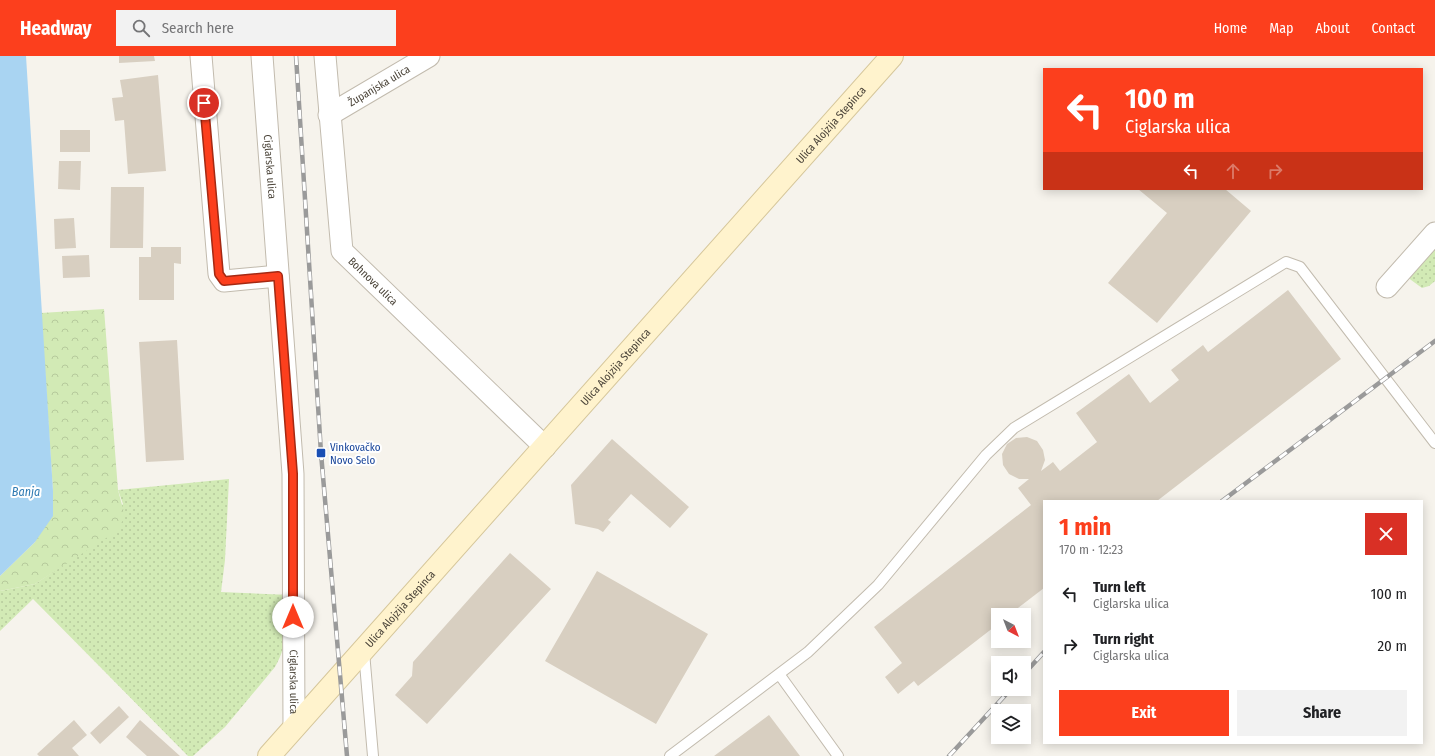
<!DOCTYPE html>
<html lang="en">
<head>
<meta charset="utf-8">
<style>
	:root { --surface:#fff; --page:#f2f2f2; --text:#202124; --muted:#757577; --accent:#fc3f1d }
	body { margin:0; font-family:"Fira Sans Condensed",sans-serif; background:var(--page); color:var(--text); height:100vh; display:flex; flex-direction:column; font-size:15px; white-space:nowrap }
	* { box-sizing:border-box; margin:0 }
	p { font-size:13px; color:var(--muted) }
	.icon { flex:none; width:22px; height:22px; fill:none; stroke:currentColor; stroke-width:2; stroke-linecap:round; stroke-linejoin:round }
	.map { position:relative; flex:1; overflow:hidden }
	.details { position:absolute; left:1043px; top:444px; width:380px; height:244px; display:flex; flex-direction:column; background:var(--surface); border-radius:0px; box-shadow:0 2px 10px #0003 }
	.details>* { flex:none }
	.guide { position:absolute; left:1043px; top:12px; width:380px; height:122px; border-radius:0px; box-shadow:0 2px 10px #0003; background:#fc3f1d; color:#fff; overflow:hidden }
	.needle { width:26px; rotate:138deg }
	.tools { position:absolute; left:991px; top:552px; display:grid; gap:8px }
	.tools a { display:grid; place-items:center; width:40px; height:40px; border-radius:0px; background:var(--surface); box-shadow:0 2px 10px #0003; font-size:20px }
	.pin { position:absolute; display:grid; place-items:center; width:34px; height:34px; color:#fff; margin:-17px; border:2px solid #fff; border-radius:50%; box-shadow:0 1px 4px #0007 }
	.me { position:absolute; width:44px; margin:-22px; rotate:0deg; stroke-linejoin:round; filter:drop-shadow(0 0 3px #0008) }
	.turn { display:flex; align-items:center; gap:14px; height:84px; padding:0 16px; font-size:18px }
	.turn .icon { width:52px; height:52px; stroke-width:2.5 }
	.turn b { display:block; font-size:28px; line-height:34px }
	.lanes { display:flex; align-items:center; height:38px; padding:0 16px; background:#0003; justify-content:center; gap:20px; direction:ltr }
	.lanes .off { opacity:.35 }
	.round { display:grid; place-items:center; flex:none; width:42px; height:42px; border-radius:0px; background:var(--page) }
	.summary { display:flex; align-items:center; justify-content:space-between; height:68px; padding:0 16px }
	h1 { font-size:24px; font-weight:700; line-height:30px; color:var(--accent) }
	.primary-button { display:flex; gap:8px; margin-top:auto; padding:8px 16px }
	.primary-button a { flex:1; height:46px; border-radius:0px; background:var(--accent); color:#fff; font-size:16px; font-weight:700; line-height:46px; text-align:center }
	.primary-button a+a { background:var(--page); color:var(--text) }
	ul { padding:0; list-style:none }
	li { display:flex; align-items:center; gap:12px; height:52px; padding:0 16px }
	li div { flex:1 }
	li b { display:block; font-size:15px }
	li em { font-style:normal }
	header { display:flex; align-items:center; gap:24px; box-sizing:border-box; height:56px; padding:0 20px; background:var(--accent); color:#fff }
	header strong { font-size:19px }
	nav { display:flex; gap:22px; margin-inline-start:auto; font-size:14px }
	.search { width:280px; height:36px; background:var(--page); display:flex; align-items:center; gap:10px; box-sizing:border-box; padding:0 14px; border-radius:0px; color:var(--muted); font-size:15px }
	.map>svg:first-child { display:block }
</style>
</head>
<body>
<header>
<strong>Headway</strong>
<div class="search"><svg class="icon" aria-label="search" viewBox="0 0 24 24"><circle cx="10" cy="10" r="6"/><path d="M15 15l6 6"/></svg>Search here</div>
<nav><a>Home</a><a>Map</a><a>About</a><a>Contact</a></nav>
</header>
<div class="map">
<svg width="1435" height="700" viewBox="0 0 1435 700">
	<defs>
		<pattern id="grass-dots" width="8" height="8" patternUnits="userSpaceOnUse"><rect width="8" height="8" fill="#d2eab5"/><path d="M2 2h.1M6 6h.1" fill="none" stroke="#b6ca9c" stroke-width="1.8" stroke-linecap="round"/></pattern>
		<pattern id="forest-crowns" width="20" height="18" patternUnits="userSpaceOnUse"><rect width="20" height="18" fill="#d2eab5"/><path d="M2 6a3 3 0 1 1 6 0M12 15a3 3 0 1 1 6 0" fill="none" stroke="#b6ca9c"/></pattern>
	</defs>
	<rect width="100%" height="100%" fill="#f6f3ec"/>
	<path fill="url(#grass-dots)" d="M1435,189V225L1429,230L1422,232L1407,221Z
		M229,423L225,504L221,536L291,539C288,564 288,589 275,611L225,671L193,700H188L33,543L0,575V535L35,528L72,503L123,448L118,434Z"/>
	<path fill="url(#forest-crowns)" d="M104,253L118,434L125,460L117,475L35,528L0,535V520L35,486L53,435L41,257Z"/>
	<path fill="#a9d4f2" d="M0,0H26L53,435V460L35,486L0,520Z"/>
	<path fill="#d8cfc1" d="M119,0H154L155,5L119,7Z
		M158,19L166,115L128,118L124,64L115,65L112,42L123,41L120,24Z
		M60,74H90V96H60Z
		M59,105H81L80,134L58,133Z
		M111,131H144L143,192H110Z
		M1138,133H1225L1251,155L1157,267L1108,227L1167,157Z
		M74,162L76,192L55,193L54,163Z
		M151,191H181V208L174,207V244H139V201H151Z
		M89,199L90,221L63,222L62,200Z
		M1288,234L1341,303L1157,445H1044V532L1009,559H998V568L918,630L914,625L898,638L885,621L902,607L874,571L1031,449L1018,432L1029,423H1019L1009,418L1003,409L1002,398L1007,388L1016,382L1027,381L1037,385L1043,394L1045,404L1041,415L1053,406L1060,415L1097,386L1076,357L1129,318L1150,347L1179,324L1171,314L1203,289L1208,296Z
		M177,284L184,404L146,406L139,286Z
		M612,383L689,451L670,472L631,438L608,464L611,466L603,476L598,473L575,468L571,429Z
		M510,497L551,533L427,668L395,639L412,620L413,606Z
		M597,515L708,578L656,668L545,605Z
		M119,650L129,661L100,688L90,677Z
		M769,659L800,700H714Z
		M74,664L87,679L72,692L79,700H39L37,698Z
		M140,664L180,700H147L126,681Z"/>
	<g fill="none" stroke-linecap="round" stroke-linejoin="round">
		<defs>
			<path id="service" d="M364,596L373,700
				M779,618L838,700
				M670,700L808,596L878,529L986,399L1014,372L1286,206L1300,211L1435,387"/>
			<g id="minor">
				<path d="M201,0L219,218L224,225L278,220"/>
				<path id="s1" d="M262,0L293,418L294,672"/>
				<path id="s2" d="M325,0L342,195L545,391"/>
				<path id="s3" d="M329,59L429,0"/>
				<path d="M1387,231L1435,177"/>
			</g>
			<g id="secondary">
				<path id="s4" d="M269,700L892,0"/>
			</g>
		</defs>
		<use href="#service" stroke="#c2bbae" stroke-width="12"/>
		<use href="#minor" stroke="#c2bbae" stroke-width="23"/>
		<use href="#secondary" stroke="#d6c79b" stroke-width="24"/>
		<use href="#service" stroke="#fff" stroke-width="10"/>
		<use href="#minor" stroke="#fff" stroke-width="21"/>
		<use href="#secondary" stroke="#fff3cd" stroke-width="22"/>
		<defs>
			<path id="rail" d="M296,0L321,397L347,700
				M1222,445L1435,285
				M1024,618L1044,596
				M949,700L1011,633"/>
		</defs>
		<use href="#rail" stroke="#9a9a9a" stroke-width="4.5"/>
		<use href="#rail" stroke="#fff" stroke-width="3" stroke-dasharray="9" stroke-linecap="butt"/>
	</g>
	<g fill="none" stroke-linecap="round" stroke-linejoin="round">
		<defs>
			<path id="route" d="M204,47L219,218L224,225L278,220L293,418V561"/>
		</defs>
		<use href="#route" stroke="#a42913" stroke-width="10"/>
		<use href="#route" stroke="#fc3f1d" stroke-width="7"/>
	</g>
	<rect fill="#1a4fb4" stroke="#fff" stroke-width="1.5" x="316" y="392" width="10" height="10" rx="2"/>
	<g text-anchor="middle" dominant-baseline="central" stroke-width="4" stroke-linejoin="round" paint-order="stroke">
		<g font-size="11" fill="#4b4439" stroke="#fff">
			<text stroke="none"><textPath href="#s3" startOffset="58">Županjska ulica</textPath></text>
			<text stroke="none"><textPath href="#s4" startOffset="845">Ulica Alojzija Stepinca</textPath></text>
			<text stroke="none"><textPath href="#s1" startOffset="111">Ciglarska ulica</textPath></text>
			<text stroke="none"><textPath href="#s2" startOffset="239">Bohnova ulica</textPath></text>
			<text stroke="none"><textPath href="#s4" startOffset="521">Ulica Alojzija Stepinca</textPath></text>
			<text stroke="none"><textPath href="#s4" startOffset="197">Ulica Alojzija Stepinca</textPath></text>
			<text stroke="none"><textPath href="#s1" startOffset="627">Ciglarska ulica</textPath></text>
		</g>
		<g font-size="11" fill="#164399" stroke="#fff" text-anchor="start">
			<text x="330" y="391">Vinkovačko<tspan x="330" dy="13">Novo Selo</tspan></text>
		</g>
		<g font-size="12" font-style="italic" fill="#2e7ab2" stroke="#fff">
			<text x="26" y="436">Banja</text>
		</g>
	</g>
</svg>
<div class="tools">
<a><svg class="needle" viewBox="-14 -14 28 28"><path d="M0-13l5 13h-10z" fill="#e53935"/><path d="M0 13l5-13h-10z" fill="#757577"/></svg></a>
<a><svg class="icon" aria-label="sound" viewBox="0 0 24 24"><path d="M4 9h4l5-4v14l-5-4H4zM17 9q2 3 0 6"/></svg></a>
<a><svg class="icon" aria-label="layers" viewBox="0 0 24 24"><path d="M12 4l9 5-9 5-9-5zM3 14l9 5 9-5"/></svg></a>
</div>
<div class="pin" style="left:204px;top:47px;background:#d93025"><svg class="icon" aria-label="arrive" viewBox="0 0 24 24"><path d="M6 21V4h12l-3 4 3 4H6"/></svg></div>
<svg class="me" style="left:293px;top:561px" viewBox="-20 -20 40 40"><circle r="19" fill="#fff"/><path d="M0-13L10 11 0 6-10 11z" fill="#fc3f1d"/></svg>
<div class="guide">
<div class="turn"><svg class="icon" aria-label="left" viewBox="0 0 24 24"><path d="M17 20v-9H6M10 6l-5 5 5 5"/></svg><div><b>100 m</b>Ciglarska ulica</div></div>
<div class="lanes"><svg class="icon" aria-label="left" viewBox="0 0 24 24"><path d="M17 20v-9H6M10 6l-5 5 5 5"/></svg><svg class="icon off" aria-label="ahead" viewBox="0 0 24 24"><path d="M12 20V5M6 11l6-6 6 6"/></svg><svg class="icon off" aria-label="right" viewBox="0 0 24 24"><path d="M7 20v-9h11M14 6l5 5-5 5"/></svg></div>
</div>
<section class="details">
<div class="summary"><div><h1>1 min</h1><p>170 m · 12:23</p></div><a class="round" style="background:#d93025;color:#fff"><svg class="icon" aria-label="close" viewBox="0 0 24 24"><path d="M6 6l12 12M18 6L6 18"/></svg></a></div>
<ul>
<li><svg class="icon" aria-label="left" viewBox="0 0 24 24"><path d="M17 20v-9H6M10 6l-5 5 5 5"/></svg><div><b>Turn left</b><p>Ciglarska ulica</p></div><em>100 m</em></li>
<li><svg class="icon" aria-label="right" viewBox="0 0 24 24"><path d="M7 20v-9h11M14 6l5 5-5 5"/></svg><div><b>Turn right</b><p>Ciglarska ulica</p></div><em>20 m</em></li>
</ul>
<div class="primary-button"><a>Exit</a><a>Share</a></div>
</section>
</div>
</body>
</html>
